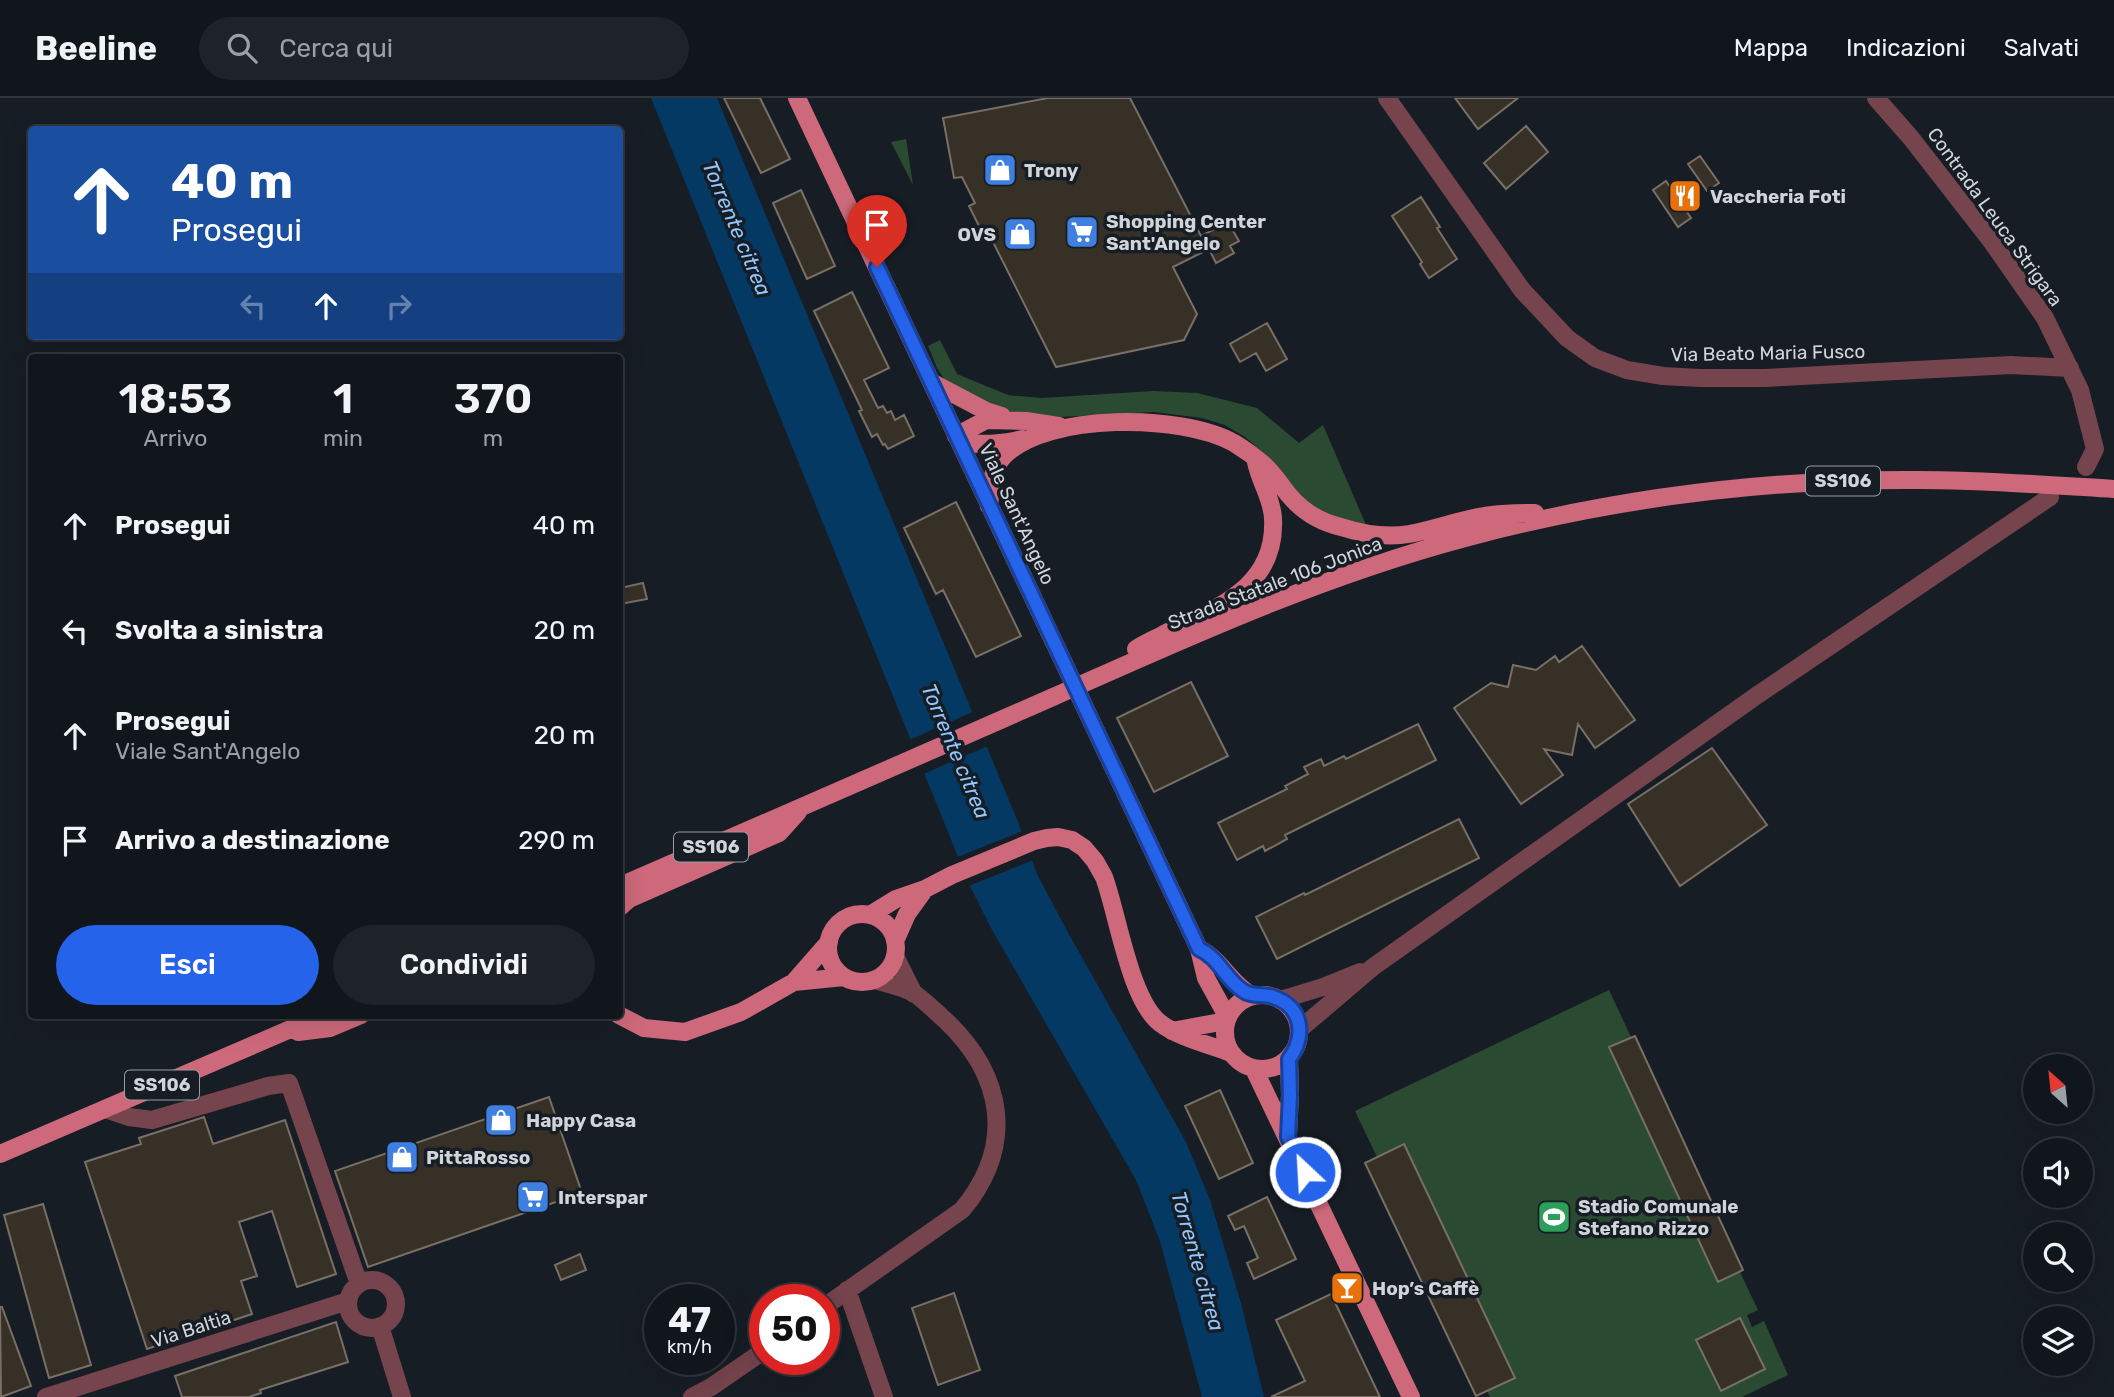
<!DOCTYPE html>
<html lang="it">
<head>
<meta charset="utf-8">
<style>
	:root { --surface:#11161c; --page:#1e2329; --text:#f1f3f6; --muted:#9c9fa3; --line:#30353b; --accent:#2563eb }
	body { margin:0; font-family:Rubik,sans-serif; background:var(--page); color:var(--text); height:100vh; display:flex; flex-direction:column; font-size:26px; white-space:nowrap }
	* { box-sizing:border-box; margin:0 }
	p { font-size:23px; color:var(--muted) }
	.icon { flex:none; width:38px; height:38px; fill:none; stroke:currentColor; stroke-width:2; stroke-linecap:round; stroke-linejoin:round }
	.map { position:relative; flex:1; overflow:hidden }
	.details { position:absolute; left:28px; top:256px; width:595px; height:665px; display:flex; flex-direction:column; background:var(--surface); border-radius:7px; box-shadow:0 7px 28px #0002,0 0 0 2px var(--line) }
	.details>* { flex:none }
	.hud { position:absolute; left:28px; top:28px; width:595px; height:214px; border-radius:7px; box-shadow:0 7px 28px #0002,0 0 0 2px var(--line); background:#1a4fa0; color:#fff; overflow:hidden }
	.needle { width:46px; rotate:333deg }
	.fabs { position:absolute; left:2023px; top:956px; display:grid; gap:14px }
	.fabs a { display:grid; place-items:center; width:70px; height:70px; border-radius:50%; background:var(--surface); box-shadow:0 7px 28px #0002,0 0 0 2px var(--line); font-size:35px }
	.speed { position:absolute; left:644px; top:1186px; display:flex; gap:14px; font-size:35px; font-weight:700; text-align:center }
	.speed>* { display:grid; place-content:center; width:91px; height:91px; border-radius:50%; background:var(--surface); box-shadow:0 7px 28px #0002,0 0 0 2px var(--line); line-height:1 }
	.speed small { font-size:18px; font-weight:400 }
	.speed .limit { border:10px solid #d22; background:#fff; color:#111 }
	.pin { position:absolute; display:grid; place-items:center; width:60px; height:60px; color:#fff; margin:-72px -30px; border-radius:50% 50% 50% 0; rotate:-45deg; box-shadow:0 0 7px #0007 }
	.pin .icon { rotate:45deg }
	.me { position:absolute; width:77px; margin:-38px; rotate:335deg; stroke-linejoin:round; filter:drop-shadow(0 0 5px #0008) }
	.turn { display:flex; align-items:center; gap:24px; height:147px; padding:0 28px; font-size:32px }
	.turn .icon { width:91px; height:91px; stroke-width:2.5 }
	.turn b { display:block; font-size:49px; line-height:60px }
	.lanes { display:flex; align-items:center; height:66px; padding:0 28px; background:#0003; justify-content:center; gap:35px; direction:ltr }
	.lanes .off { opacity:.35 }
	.eta { display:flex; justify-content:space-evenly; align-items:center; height:119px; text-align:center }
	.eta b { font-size:42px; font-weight:600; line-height:49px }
	.cta { display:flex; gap:14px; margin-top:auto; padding:14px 28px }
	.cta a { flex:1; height:80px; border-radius:42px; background:var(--accent); color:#fff; font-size:28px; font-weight:600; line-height:80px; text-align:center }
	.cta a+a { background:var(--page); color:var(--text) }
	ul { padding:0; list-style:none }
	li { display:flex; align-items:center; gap:21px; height:105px; padding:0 28px }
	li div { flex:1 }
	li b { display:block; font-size:26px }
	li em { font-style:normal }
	header { display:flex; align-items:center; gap:42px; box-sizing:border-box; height:98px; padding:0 35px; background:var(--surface); border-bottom:2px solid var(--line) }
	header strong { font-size:33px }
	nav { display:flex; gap:38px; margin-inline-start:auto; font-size:24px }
	.search { width:490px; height:63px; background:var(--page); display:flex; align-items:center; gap:18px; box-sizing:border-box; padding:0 24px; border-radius:38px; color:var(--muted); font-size:26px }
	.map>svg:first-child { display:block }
</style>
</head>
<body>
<header>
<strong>Beeline</strong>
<div class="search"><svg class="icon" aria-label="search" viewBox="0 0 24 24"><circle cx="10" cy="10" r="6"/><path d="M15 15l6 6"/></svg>Cerca qui</div>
<nav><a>Mappa</a><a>Indicazioni</a><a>Salvati</a></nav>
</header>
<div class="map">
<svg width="2114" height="1299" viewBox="0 0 2114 1299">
	<rect width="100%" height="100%" fill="#171d25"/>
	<path fill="#2a4b31" d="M906,41L913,87L891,44Z
		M940,242L957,276L1008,297L1042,300L1153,293L1197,295L1257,310L1299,345L1323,327L1366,427L1346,424L1304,404L1263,354L1245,339L1225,327L1202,320L1154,314L1060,319L1016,315L995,309L944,281L937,270L928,248Z
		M1609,892L1631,939L1635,938L1743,1172L1740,1174L1758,1212L1747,1217L1752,1229L1764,1223L1788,1277L1742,1299H1490L1487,1293L1476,1298L1365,1065L1377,1059L1355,1013Z"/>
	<path fill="#043963" d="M651,0H717L1018,724L1037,776L1066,831L1186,1044L1210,1102L1241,1205L1264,1299H1202L1160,1143L1136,1082L991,830L969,786Z"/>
	<path fill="#171d25" d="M975,613L990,647L921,677L907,643Z
		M1025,732L1036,761L966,789L955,760Z"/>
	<path fill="#373027" stroke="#786f65" stroke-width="2" d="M724,0H760L790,61L761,75Z
		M1048,0H1130L1201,138L1228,124L1239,143L1230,148L1234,155L1216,165L1209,151L1173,169L1197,216L1184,242L1056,269L991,140L986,142L969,108L975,105L962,79L954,80L943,20Z
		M1455,0H1518L1478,31Z
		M1526,28L1548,54L1506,91L1484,65Z
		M1700,58L1719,85L1707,93L1688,66Z
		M1666,83L1691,120L1678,129L1653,92Z
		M801,92L835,168L807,181L773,105Z
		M1421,99L1440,129L1437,130L1457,161L1429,180L1420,166L1422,164L1392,118Z
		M852,194L889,270L864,282L878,310L883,308L887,315L891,313L895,322L904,317L914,338L888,351L885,346L883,347L877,336L872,339L859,313L862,312L814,213Z
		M1267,225L1287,261L1266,273L1256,255L1240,264L1230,246Z
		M956,404L1021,538L976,559L943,492L936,496L904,430Z
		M643,485L647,501L620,506V490Z
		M1582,548L1635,622L1595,650L1578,626L1572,657L1544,651L1563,677L1521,706L1454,610L1491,585L1508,589L1513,567L1536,572L1555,558L1559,564Z
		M1191,584L1228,658L1154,694L1117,620Z
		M1418,626L1436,662L1285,737L1287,741L1265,753L1263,748L1237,762L1218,725L1287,691L1285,688L1308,676L1304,669L1321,661L1324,668L1344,658L1346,661Z
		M1712,650L1767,727L1680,788L1628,706Z
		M1459,721L1479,760L1277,861L1256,819L1304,795L1305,797Z
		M1635,938L1743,1172L1718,1184L1609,949Z
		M1220,992L1253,1065L1219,1081L1185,1008Z
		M549,999L582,1095L368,1169L335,1073Z
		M204,1019L213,1046L285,1022L336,1176L297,1189L272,1113L239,1124L257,1178L241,1183L252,1216L147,1251L85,1064L141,1046L139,1040Z
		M1404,1046L1515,1280L1476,1298L1365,1065Z
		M1267,1099L1296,1161L1254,1181L1247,1165L1258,1160L1244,1128L1235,1132L1228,1118Z
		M43,1106L91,1267L49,1280L4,1117Z
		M580,1156L586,1172L561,1182L555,1167Z
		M954,1195L980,1272L938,1287L912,1210Z
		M1331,1196L1380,1299H1271L1305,1283L1276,1222Z
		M0,1209H2L31,1288L1,1299Z
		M1740,1220L1765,1271L1721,1293L1696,1242Z
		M336,1224L348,1264L260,1292L261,1295L249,1299H182L175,1278Z"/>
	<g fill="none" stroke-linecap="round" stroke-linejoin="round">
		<path stroke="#75444c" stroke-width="18" d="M1387,0L1522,192L1567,240L1595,260L1627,272L1663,278L1700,280H1765L2011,267L2070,270
			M1876,0L1911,40L1992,144L2045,220L2080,292L2095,351L2086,369
			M895,858L914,896
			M1280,902L1323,889L1360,874
			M1300,931L1373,869L1554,741L1756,598L2050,399
			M105,1011L129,1019L152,1022L268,988L289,985L359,1186
			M348 1206a24 24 0 1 1 48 0a24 24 0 1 1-48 0Z
			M847,1192L884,1299
			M824,1209L962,1112C1016,1047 1004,977 944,921C935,913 925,903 915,896C904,889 887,886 874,882
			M380,1228L402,1299
			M46,1299L348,1203
			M692,1299L711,1289L765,1252"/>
		<path stroke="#cd697b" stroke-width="18" d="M797,0L1199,851L1206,880L1228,920
			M931,284L986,313L1002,318
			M956,338L986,322L1026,323L1059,328
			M960,345C980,346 1003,347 1022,341
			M989,408C991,390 991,371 1004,358C1047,314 1183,316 1234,345C1244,351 1255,359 1264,367C1273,375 1280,386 1288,396C1301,412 1320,424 1341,429C1363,436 1386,440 1409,436C1437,431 1464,420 1492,417C1506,415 1521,415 1535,415
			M1136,551C1145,545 1155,541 1164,536C1216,510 1277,490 1273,420C1272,400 1260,384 1256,364
			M620,788C764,726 909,662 1053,599C1188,539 1322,478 1465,440C1611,401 1766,381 1917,382C1983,382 2049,387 2114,391
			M620,809L629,801L779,735L798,714
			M828 850a34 34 0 1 1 68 0a34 34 0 1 1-68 0Z
			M870,817L896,801L925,791L952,777L1034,743L1047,740L1058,739L1072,742L1084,750L1095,763L1104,779C1118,817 1130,902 1160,925C1180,940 1208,946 1231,955
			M895,843L907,816L925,791
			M1199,851C1221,861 1231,887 1253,898
			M794,884L844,879
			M1225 934a37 37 0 1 1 74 0a37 37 0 1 1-74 0Z
			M619,917L644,930L685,934L741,914L794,884L829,844
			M1172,933L1226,923
			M298,934L330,930L361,917
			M1254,971L1411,1299
			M1288,1036L1290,997L1289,961
			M0,1056L323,917"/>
	</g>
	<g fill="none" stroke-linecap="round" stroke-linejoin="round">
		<defs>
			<path id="route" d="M877,169L1199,851C1218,859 1225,880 1242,892C1252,900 1262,895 1273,899C1303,908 1306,939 1289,961L1290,997L1288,1039L1305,1074"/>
		</defs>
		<use href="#route" stroke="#184099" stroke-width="18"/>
		<use href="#route" stroke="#2563eb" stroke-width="12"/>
	</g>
	<defs>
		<symbol id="shop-square" viewBox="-11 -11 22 22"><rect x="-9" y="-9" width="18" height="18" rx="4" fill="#3f7fe0" stroke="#171d25"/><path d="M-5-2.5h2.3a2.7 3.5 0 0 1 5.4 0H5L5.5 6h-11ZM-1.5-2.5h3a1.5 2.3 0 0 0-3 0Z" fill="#fff"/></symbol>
		<symbol id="restaurant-square" viewBox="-11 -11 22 22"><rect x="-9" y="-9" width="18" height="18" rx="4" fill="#e8710a" stroke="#171d25"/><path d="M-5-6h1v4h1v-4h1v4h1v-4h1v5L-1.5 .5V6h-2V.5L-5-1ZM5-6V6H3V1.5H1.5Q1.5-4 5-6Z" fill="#fff"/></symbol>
		<symbol id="supermarket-square" viewBox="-11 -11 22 22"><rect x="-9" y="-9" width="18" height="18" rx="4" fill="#3f7fe0" stroke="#171d25"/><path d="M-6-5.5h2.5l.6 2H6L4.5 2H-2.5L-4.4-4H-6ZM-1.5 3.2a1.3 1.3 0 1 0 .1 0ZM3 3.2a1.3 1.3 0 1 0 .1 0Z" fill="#fff"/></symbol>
		<symbol id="stadium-square" viewBox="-11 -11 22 22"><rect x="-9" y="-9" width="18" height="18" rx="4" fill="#2e9e5b" stroke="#171d25"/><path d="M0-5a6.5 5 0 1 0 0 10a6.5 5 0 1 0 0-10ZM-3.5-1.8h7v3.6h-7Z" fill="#fff"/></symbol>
		<symbol id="bar-square" viewBox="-11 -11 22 22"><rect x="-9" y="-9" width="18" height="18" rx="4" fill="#e8710a" stroke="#171d25"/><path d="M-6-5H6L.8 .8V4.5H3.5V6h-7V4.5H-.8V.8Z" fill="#fff"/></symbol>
	</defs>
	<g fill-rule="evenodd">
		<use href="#shop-square" x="981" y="53" width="38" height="38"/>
		<use href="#restaurant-square" x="1666" y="79" width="38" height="38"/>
		<use href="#supermarket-square" x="1063" y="115" width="38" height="38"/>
		<use href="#shop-square" x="1001" y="117" width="38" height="38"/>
		<use href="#shop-square" x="482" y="1003" width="38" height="38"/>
		<use href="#shop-square" x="383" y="1040" width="38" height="38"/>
		<use href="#supermarket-square" x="514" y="1080" width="38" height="38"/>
		<use href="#stadium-square" x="1535" y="1100" width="38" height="38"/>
		<use href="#bar-square" x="1328" y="1171" width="38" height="38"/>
	</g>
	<g text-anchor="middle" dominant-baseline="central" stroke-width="7" stroke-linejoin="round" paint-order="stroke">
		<g fill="#171d25" stroke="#989ea4" stroke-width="2">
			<rect x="1806" y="368.5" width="74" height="29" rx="5"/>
			<rect x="674" y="734.5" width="74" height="29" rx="5"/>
			<rect x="125" y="972.5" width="74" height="29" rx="5"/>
		</g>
		<g font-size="18" font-weight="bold" fill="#d0d5da">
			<text x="1843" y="383">SS106</text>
			<text x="711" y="749">SS106</text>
			<text x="162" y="987">SS106</text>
		</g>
		<g font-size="19" font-weight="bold" fill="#d0d5da" stroke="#171d25" text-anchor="start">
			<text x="1024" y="72">Trony</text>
			<text x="1710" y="98">Vaccheria Foti</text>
			<text x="1106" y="123">Shopping Center<tspan x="1106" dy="22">Sant'Angelo</tspan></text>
			<text x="996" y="136" text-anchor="end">OVS</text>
			<text x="526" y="1022">Happy Casa</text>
			<text x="426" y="1059">PittaRosso</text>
			<text x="558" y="1099">Interspar</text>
			<text x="1578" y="1108">Stadio Comunale<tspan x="1578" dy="22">Stefano Rizzo</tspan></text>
			<text x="1372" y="1190">Hop’s Caffè</text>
		</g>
		<g font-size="19" fill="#d0d5da" stroke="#171d25">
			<text transform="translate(1995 119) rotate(54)">Contrada Leuca Strigara</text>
			<text transform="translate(1768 255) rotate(-1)">Via Beato Maria Fusco</text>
			<text transform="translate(1017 416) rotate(65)">Viale Sant'Angelo</text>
			<text transform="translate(1275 485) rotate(-21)">Strada Statale 106 Jonica</text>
			<text transform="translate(191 1231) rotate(-18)">Via Baltia</text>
		</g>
		<g font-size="21" font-style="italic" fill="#90c6fd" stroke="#171d25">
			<text transform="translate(737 130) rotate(67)">Torrente citrea</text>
			<text transform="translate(956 653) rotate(67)">Torrente citrea</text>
			<text transform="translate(1198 1163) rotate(74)">Torrente citrea</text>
		</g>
	</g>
</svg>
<div class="fabs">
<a><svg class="needle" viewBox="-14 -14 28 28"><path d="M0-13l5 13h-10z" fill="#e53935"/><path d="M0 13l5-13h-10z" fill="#9c9fa3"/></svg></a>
<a><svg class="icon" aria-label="sound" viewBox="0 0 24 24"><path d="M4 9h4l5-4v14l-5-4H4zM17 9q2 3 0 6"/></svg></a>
<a><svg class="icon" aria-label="search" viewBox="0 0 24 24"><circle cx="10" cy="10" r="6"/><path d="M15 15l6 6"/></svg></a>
<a><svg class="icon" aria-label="layers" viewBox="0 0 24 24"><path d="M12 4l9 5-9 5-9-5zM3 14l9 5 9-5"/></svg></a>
</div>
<div class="speed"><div>47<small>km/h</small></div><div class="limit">50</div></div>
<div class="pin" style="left:877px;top:169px;background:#d93025"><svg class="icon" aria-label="arrive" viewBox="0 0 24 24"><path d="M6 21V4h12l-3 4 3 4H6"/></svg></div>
<svg class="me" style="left:1305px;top:1074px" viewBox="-20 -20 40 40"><circle r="17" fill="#2563eb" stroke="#fff" stroke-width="3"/><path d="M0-11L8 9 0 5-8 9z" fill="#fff"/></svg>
<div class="hud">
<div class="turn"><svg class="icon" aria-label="ahead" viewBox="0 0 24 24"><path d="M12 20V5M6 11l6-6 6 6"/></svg><div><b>40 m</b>Prosegui</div></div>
<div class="lanes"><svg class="icon off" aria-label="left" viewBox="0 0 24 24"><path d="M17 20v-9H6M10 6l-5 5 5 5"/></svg><svg class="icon" aria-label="ahead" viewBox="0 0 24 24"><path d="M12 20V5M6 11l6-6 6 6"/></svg><svg class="icon off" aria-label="right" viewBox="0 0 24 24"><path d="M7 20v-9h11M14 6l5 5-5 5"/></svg></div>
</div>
<section class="details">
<div class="eta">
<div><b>18:53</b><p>Arrivo</p></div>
<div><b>1</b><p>min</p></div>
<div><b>370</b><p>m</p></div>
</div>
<ul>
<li><svg class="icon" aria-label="ahead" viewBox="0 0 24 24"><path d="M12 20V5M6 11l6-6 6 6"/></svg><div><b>Prosegui</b></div><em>40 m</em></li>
<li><svg class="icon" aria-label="left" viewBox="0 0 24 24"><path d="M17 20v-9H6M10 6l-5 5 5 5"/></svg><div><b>Svolta a sinistra</b></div><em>20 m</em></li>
<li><svg class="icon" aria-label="ahead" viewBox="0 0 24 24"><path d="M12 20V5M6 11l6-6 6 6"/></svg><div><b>Prosegui</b><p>Viale Sant'Angelo</p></div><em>20 m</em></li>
<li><svg class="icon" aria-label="arrive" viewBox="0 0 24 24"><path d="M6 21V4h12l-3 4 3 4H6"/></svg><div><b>Arrivo a destinazione</b></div><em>290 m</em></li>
</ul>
<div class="cta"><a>Esci</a><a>Condividi</a></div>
</section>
</div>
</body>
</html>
